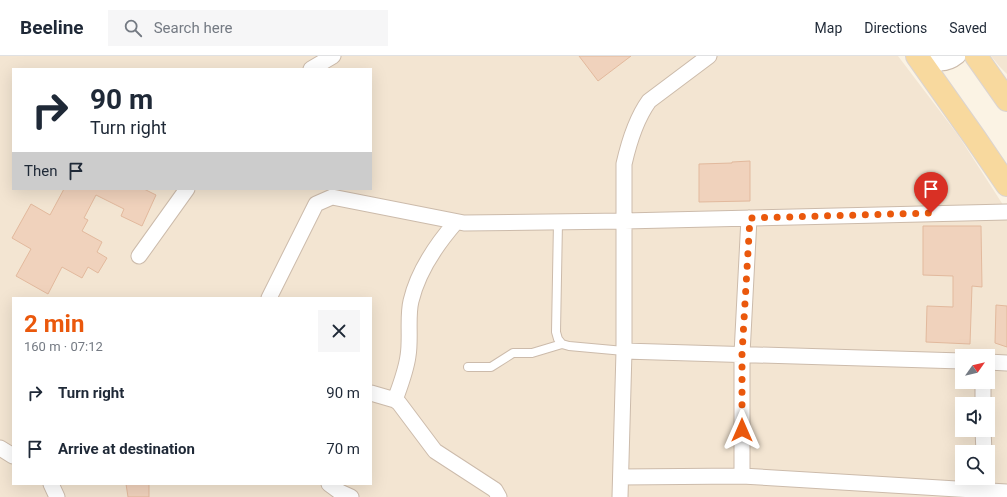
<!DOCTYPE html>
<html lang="en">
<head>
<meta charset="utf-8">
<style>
	:root { --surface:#fff; --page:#f6f6f7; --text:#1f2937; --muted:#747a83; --line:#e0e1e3; --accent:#ea580c }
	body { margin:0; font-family:Roboto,sans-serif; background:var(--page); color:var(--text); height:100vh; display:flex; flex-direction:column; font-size:15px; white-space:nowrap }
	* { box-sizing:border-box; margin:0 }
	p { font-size:13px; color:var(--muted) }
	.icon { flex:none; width:22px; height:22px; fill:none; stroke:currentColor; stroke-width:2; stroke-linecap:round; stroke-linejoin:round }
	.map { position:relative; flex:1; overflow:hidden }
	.panel { position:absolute; left:12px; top:241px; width:360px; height:188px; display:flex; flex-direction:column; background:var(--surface); border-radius:0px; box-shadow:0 4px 16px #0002 }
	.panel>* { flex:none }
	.hud { position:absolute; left:12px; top:12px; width:360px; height:122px; border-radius:0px; box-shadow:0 4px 16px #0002; background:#fff; color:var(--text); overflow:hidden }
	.needle { width:26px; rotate:56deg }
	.buttons { position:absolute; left:955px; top:293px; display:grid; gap:8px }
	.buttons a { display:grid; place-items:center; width:40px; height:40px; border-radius:0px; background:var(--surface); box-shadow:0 4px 16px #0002; font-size:20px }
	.pin { position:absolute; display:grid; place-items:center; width:34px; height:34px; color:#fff; margin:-41px -17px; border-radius:50% 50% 50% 0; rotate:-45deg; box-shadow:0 0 4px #0007 }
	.pin .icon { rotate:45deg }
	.me { position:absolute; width:44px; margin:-22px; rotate:0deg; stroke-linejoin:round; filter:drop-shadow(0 0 3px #0008) }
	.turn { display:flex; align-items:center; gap:14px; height:84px; padding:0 12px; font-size:18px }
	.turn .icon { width:52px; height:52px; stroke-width:2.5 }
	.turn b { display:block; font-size:28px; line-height:34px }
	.then { display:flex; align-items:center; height:38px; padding:0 12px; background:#0003; gap:8px; font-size:15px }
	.round { display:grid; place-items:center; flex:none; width:42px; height:42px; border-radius:0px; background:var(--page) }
	.headline { display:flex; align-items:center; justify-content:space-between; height:68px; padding:0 12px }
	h1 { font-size:24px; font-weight:700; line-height:30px; color:var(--accent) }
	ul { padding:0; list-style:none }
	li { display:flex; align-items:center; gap:12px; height:56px; padding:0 12px }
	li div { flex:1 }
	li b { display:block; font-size:15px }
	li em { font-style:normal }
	header { display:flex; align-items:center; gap:24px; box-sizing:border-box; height:56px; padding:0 20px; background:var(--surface); border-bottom:1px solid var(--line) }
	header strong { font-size:19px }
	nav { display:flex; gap:22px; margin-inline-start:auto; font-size:14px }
	.search { width:280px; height:36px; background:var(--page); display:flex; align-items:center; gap:10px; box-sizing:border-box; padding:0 14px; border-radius:0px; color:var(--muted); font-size:15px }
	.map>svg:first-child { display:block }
</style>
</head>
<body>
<header>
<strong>Beeline</strong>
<div class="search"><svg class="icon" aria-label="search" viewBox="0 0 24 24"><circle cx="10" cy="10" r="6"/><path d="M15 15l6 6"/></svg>Search here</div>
<nav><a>Map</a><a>Directions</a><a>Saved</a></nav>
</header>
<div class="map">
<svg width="1007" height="441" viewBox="0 0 1007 441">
	<rect width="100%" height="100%" fill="#fbf3e4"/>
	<path fill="#f3e5d2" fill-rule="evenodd" d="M0,0H898L958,79L1007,155V441H0ZM13,13H371V133H13ZM13,242H371V428H13ZM962,300H988V326H962ZM962,348H988V374H962ZM962,396H988V422H962Z
		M991,0H1007V18L1000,11Z"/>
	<path fill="#f0d2bc" stroke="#e2b99d" d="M579,0H631L598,25Z
		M750,105V145L699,146V108L732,107V106Z
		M64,133H144L156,139L142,170L121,160L124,153L96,139L84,162L88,164L82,175L102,186L97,196L107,202L98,217L88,211L82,222L62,211L48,238L16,220L31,193L12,182L31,148L50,159Z
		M923,170H981L982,231L972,230L970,288L926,286L927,250L953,251V220L923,219Z
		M996,249L1007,250V291L995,287Z
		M126,428H149V441H128Z"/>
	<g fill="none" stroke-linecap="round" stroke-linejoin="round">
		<defs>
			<path id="lane" d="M558,166L556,276L558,283L562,288L569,290L624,295
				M468,311H491L513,297H532L562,288"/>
			<path id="street" d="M918,1C934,6 943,12 958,0
				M311,13L333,0
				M139,200L187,133
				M269,242L316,148L332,141L464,167L624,165L1007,156
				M624,295L962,305
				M988,306L1007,307
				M983,326V348
				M371,337L395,344L399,347L435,395L495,434L499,441
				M395,344C400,330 406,315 408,300C411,283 407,261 411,245C418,215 436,189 456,166
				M983,374L984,396
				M0,392L13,400
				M742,420V298L749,162
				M621,421L742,420L1007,436
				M51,428L57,441
				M329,428L340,436L351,441
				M620,441L624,295V108C629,86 636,63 649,45L709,0"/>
			<path id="primary" d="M917,0L975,82L1007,129
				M976,0L1007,44"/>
		</defs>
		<use href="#lane" stroke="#ccbbab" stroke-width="10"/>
		<use href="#street" stroke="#ccbbab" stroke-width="17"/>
		<use href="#primary" stroke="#dbd4d0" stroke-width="24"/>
		<use href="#lane" stroke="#fff" stroke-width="8"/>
		<use href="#street" stroke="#fff" stroke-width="15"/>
		<use href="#primary" stroke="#f8d99e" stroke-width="22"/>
	</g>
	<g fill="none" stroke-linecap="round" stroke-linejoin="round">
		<path stroke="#ea580c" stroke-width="7" stroke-dasharray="0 12.6" d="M742,374V298L750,162L931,157"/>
	</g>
</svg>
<div class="buttons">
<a><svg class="needle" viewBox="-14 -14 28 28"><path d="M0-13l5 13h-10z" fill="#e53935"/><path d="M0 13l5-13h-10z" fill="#747a83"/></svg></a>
<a><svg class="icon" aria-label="sound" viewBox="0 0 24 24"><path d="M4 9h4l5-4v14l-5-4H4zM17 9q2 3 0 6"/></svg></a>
<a><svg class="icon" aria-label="search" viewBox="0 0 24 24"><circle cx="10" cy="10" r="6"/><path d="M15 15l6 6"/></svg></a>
</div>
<div class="pin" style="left:931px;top:157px;background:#d93025"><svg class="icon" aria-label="arrive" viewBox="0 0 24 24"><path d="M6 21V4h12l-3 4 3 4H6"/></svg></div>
<svg class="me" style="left:742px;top:374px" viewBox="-20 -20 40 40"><path d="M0-17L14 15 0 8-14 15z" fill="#ea580c" stroke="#fff" stroke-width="4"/></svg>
<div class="hud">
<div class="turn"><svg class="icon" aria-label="right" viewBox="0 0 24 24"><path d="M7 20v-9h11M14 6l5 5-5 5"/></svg><div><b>90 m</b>Turn right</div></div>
<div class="then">Then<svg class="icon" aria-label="arrive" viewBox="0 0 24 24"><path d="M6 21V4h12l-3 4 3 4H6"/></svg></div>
</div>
<section class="panel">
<div class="headline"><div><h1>2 min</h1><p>160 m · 07:12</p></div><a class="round"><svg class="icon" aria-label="close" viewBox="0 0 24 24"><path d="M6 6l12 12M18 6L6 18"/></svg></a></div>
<ul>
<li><svg class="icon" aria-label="right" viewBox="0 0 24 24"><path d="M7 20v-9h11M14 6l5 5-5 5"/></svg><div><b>Turn right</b></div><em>90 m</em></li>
<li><svg class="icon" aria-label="arrive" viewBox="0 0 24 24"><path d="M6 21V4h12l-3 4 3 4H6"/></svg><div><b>Arrive at destination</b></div><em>70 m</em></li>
</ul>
</section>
</div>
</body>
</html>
